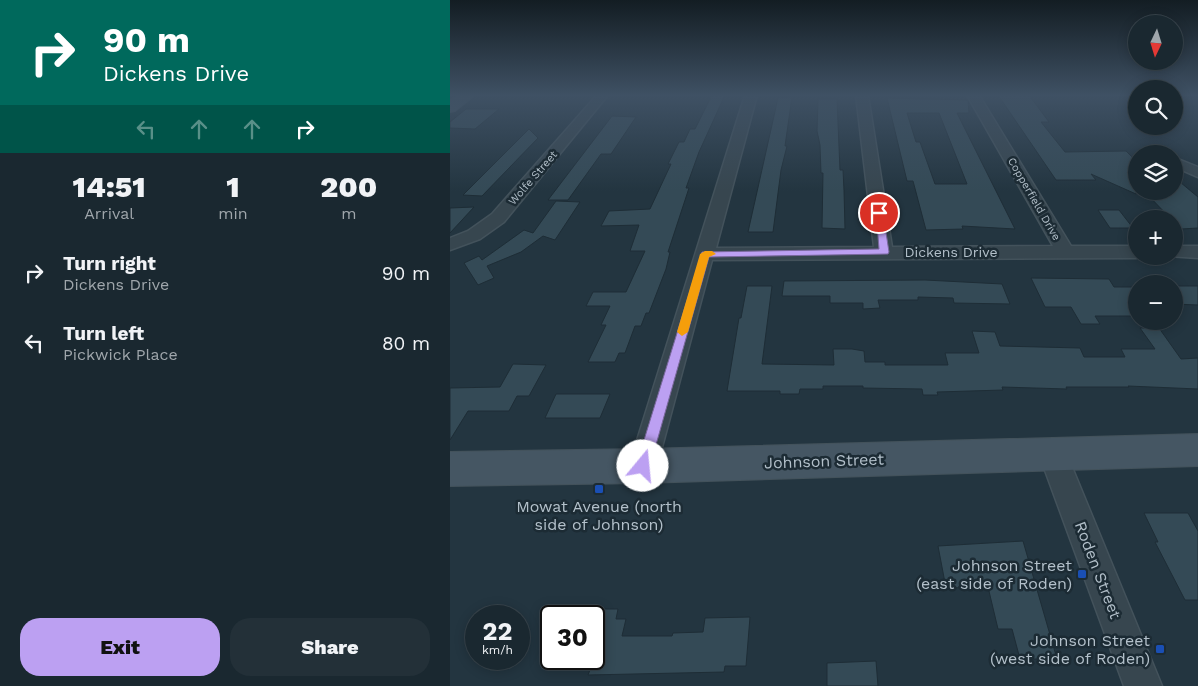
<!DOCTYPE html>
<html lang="en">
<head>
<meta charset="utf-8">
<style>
	:root { --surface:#1a2830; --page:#233038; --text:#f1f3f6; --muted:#9fa6ab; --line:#38444c; --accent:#bca0f2 }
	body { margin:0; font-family:"Work Sans",sans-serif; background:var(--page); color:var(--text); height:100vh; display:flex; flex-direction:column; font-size:19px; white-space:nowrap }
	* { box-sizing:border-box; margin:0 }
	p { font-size:16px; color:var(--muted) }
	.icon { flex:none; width:28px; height:28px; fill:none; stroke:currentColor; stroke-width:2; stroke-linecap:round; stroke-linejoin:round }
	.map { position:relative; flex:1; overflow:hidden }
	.side { display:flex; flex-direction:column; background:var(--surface); width:450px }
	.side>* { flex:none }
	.banner { background:#00695c; color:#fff; overflow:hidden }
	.needle { width:32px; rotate:184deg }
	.controls { position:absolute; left:678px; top:15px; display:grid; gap:10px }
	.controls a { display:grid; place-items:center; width:55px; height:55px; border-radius:50%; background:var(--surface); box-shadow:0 2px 12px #0003,0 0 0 1px var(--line); font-size:25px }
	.speed { position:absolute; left:15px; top:605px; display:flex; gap:10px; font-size:25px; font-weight:700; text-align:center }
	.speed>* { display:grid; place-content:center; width:65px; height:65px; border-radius:50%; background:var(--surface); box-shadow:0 2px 12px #0003,0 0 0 1px var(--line); line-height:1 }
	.speed small { font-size:12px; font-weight:400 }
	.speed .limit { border:2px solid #111; border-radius:8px; background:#fff; color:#111 }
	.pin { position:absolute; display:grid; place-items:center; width:42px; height:42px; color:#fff; margin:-21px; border:2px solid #fff; border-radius:50%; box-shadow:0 1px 5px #0007 }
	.me { position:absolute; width:55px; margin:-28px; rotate:17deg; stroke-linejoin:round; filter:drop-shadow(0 0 4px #0008) }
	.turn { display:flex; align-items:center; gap:18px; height:105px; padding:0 20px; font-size:22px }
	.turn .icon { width:65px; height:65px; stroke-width:2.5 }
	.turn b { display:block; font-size:35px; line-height:42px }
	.lanes { display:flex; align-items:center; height:48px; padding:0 20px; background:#0003; justify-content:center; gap:25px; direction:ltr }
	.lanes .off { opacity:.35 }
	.eta { display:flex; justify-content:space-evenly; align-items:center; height:85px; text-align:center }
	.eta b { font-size:30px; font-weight:800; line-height:35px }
	.cta { display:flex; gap:10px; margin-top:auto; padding:10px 20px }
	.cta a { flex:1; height:58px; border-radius:20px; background:var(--accent); color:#111; font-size:20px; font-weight:800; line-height:58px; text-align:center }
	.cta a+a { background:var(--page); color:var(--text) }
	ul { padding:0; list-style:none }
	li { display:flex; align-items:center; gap:15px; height:70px; padding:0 20px }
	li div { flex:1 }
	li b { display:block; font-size:19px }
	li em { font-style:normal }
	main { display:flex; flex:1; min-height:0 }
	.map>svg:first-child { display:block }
</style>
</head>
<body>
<main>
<section class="side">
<div class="banner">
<div class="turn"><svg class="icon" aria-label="right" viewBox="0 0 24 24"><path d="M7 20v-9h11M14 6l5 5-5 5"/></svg><div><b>90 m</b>Dickens Drive</div></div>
<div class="lanes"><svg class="icon off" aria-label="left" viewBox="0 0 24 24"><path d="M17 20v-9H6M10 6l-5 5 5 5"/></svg><svg class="icon off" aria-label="ahead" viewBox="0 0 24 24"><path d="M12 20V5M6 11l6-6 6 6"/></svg><svg class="icon off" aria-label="ahead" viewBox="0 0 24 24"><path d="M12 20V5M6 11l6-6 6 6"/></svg><svg class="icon" aria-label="right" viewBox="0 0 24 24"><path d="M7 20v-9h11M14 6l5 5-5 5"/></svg></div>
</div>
<div class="eta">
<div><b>14:51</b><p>Arrival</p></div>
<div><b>1</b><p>min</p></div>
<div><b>200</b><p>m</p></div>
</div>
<ul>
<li><svg class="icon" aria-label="right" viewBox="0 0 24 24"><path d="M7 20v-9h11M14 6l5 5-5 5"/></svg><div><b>Turn right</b><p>Dickens Drive</p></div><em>90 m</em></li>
<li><svg class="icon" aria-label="left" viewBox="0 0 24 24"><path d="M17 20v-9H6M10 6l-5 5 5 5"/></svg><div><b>Turn left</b><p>Pickwick Place</p></div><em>80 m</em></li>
</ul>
<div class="cta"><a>Exit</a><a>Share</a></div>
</section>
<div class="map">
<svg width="748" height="686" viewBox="0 0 748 686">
	<rect width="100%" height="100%" fill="#233540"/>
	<path fill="#344a56" stroke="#1e2d36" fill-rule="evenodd" d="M262,95H275L249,152L236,188H239L218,252H220L216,269L199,313H196L191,326H185L175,353H169L165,362H138L156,325H151L160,306H136L143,292H176L195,251H180L189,225L151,226L159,211L200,209L221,164H218L229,142H234L240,129H245Z
		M548,95H579L599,122H591L615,152L676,151L686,161V194L641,174L646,180H606Z
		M342,97L335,146H337L331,170L323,232H298L328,98Z
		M437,98L518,100L519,113H507L565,229L512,226L513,229L476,230L463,181H457ZM457,113H489L517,184H485L470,142H466Z
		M368,99H387L390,170H393L394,190L395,229L372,228L373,173H371L370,145L367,131Z
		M16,109H49L25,129L0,128V122Z
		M162,116L186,117L161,154H151L118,200H98Z
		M79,129L88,138L32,196L13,195Z
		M724,177L748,197V228L731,229L724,219H721L694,191H724Z
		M106,201L130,202L105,240L93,236L71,252L37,266L44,278L28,285L14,263L29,256L32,260L74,230L83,233Z
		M24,207L0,233V208Z
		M648,210H669L683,228H660Z
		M581,278L659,279L664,287H686V316H645L650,324H631L621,307H595Z
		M475,280L552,284L560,304L504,303L503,298L468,297V300H428L430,308L413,309V303H380V296H332L334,281Z
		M297,286H322L312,364L384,365L383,349H402L414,351L415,362H435V365H498L495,353H529L522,331L545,332L550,346L630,348L634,357H675L671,349H705L690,328H709L731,359L748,358V389L678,386L679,387H616L617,389L552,387L553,390L487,392L488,395H473L472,389L413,388V386H373V389H350L349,394H330V391H277L289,318H291Z
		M724,286H748V305L724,304Z
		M63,364L96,365L79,396H67L59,411H18L0,440V388L50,387Z
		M106,394H160L150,418H95Z
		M694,513H738L748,531V600H735L705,542H708Z
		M573,541L607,659H570L562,629H548L538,587L496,588L488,546Z
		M147,609H168L166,619H176L172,636H222L223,633L253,632L255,618L300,617L296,666H275L274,672L138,675L144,659V622Z
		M426,661L428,686H377V663Z"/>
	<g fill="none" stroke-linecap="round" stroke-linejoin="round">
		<defs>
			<path id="street" d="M147,95H158L54,222L30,239L0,250V238L18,231L42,214Z
				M295,95H307L266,248L424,247L406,95H418L442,247L603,246L517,95H529L621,246H686V256H692L686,258L262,260L207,466L203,476L193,480L183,476L179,466Z
				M730,160L748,167V177L725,167V161Z
				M724,246H748V258L718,256H724Z
				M603,441L613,445L712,686H674L589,454L593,445Z"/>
			<path id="secondary" d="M8,95H25L5,111L0,112V101Z
				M748,434V466L193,483L0,486V452L193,449Z"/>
		</defs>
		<use href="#street" stroke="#43525b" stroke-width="3"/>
		<use href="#secondary" stroke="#43525b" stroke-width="2"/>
		<use href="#street" fill="#37464f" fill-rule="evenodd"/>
		<use href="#secondary" fill="#455663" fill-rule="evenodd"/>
	</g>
	<linearGradient id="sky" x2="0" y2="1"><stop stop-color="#131d23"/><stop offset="0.5" stop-color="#3f5164"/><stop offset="1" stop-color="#3f5164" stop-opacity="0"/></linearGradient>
	<rect width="748" height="191" fill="url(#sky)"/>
	<path fill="#bca0f2" stroke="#7a689d" d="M426,211L433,213L439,252L438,254L259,257L200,466L198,471L193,473L188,471L186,466L252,252L429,249Z"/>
	<path fill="#f59e0b" d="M255,251H262L266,254L259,257L238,332L232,336L227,332L250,254Z"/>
	<g fill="#1a4fb4" stroke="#1c2b34" stroke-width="2">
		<rect x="144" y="484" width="10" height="10" rx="2.5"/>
		<rect x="627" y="569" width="10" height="10" rx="2.5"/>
		<rect x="705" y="644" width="10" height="10" rx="2.5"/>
	</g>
	<g text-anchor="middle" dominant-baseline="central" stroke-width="5" stroke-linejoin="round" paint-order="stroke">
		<g font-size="11" fill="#b3c0ca" stroke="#1c2b34">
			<text transform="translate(83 178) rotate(-49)">Wolfe Street</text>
			<text transform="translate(584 199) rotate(60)">Copperfield Drive</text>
		</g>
		<g font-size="14" fill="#b3c0ca" stroke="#1c2b34">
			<text x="501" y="252">Dickens Drive</text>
		</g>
		<g font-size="16" fill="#b3c0ca" stroke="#1c2b34">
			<text transform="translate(374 461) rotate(-2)">Johnson Street</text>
			<text transform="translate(648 570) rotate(69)">Roden Street</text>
		</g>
		<g font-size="16" fill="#b3c0ca" stroke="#1c2b34" text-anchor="end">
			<text x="149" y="506" text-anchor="middle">Mowat Avenue (north<tspan x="149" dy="18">side of Johnson)</tspan></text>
			<text x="622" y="565">Johnson Street<tspan x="622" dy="18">(east side of Roden)</tspan></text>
			<text x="700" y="640">Johnson Street<tspan x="700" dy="18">(west side of Roden)</tspan></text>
		</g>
	</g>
</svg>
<div class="controls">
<a><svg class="needle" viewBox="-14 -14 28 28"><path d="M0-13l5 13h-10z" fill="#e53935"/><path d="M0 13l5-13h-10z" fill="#9fa6ab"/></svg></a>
<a><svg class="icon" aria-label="search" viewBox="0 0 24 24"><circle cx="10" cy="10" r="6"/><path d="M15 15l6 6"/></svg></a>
<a><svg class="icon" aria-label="layers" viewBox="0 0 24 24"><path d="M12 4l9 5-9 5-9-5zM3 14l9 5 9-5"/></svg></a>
<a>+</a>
<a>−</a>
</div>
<div class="speed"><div>22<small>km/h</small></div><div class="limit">30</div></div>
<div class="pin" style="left:429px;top:213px;background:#d93025"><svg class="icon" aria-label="arrive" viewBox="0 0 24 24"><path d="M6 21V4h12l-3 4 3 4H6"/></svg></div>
<svg class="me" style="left:193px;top:466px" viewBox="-20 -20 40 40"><circle r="19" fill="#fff"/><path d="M0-13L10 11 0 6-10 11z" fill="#bca0f2"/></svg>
</div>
</main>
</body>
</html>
